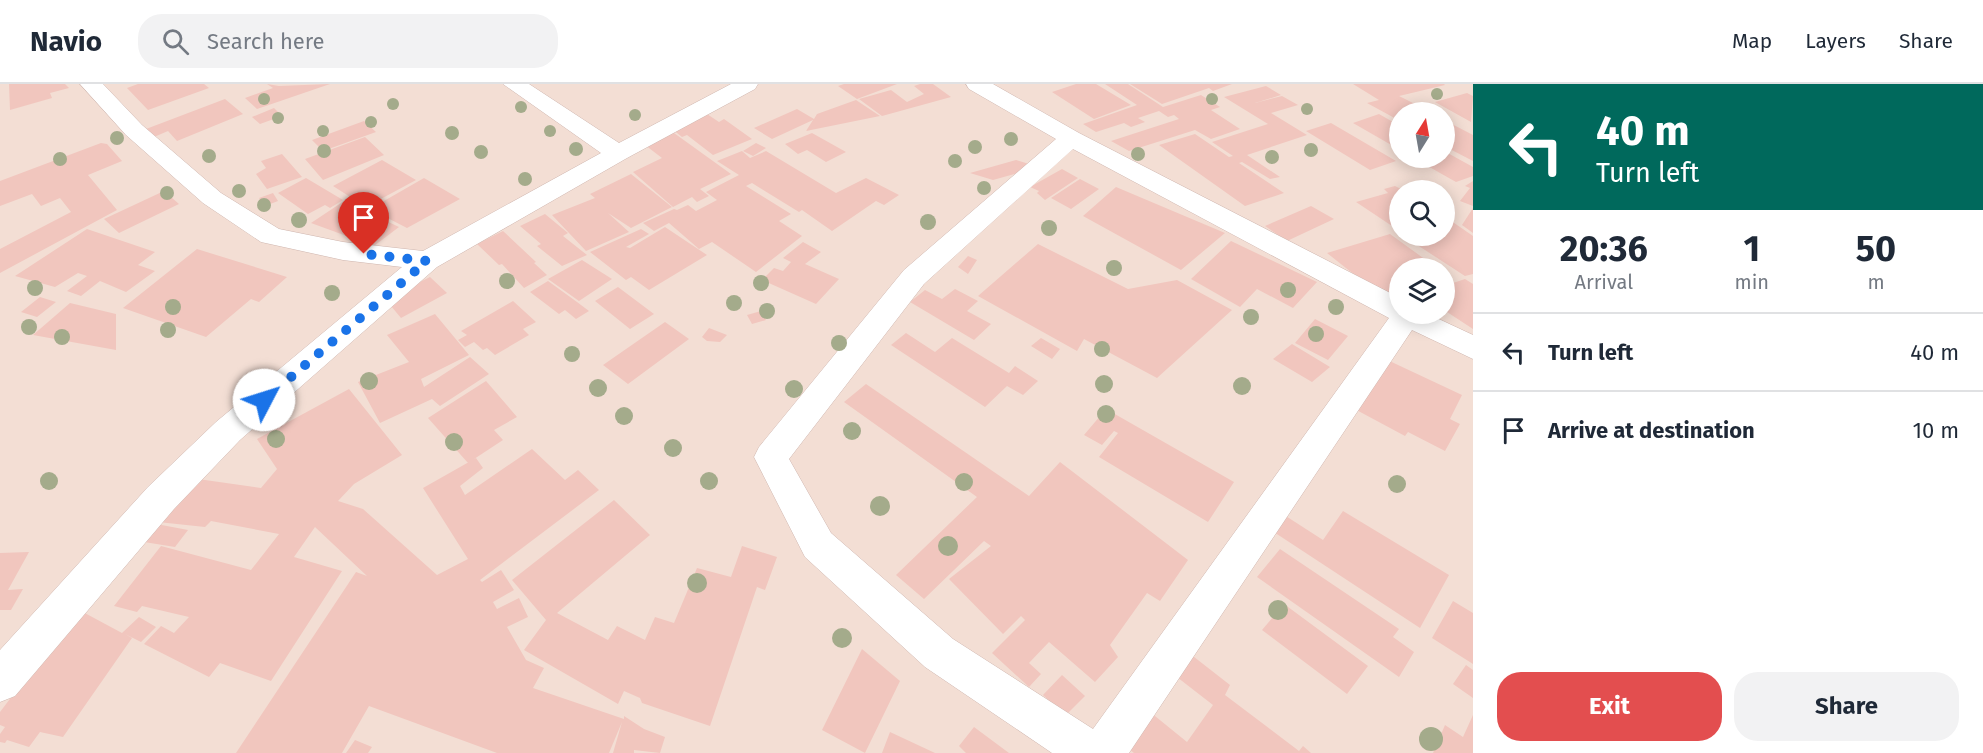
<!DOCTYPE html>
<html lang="en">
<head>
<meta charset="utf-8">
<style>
	:root { --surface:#fff; --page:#f2f2f3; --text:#1f2937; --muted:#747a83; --line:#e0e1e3; --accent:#e34e4f }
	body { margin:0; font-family:"Fira Sans",sans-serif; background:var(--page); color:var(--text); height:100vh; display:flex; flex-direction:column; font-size:22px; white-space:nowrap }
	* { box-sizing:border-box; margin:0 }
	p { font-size:20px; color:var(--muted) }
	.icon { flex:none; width:33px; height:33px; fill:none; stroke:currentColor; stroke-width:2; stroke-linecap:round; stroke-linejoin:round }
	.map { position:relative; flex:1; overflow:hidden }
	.sheet { display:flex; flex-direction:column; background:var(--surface); width:510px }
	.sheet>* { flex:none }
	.top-card { background:#00695c; color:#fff; overflow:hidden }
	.needle { width:39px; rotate:11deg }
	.buttons { position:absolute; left:1389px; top:18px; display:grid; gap:12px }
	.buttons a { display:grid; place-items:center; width:66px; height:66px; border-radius:50%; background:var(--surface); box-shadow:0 3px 15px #0003; font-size:30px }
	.pin { position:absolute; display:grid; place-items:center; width:51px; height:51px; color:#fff; margin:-62px -26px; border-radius:50% 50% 50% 0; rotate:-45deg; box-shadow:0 0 6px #0007 }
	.pin .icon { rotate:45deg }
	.me { position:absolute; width:66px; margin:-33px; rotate:50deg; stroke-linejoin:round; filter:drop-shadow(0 0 4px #0008) }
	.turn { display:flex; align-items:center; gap:21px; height:126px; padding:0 24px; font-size:27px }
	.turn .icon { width:78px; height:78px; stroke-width:2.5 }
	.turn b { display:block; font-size:42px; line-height:51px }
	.eta { display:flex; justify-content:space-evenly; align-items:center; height:102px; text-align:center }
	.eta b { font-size:36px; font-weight:700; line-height:42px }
	.primary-button { display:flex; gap:12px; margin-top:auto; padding:12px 24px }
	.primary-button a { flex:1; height:69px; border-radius:24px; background:var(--accent); color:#fff; font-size:24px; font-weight:700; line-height:69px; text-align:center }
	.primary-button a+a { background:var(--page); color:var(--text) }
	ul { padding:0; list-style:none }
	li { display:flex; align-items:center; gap:18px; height:78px; padding:0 24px; border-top:2px solid var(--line) }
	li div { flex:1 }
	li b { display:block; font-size:22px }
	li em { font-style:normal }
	header { display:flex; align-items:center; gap:36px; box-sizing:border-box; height:84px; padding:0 30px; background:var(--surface); border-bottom:2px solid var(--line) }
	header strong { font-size:28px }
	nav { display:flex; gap:33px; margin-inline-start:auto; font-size:21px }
	.search { width:420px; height:54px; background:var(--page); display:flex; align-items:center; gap:15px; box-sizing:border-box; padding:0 21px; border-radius:24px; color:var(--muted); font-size:22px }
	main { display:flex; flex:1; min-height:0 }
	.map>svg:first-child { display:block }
</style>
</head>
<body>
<header>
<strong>Navio</strong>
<div class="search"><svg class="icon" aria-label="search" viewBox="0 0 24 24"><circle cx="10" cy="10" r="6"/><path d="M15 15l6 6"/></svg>Search here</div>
<nav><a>Map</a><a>Layers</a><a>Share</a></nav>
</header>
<main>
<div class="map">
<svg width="1473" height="669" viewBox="0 0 1473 669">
	<rect width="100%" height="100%" fill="#fceee6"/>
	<path fill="#f3ded4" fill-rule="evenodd" d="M0,0H1473V669H0ZM1400,28H1444V74H1400ZM1400,106H1444V152H1400ZM1400,184H1444V230H1400Z"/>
	<path fill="#f1c6be" d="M9,0H65L69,4L50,9L52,14L10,26Z
		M138,0H204L209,4L148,26L127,4Z
		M267,0L279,2L330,0L257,25L245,14L273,4Z
		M844,0H897L857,15L838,2Z
		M920,0H933L951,13L882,32L859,15L891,6L907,18L924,10L914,2Z
		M1076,0H1096L1131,21L1094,35L1052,8Z
		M1105,0H1128L1163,23L1201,11L1220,23L1211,26L1240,45L1211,55L1195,46L1129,67L1111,57L1179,35L1174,31L1168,33L1159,27L1138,34L1145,38L1131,43L1124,39L1096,48L1083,40L1137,21Z
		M1130,0H1232L1213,7L1209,4L1162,20Z
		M1353,0H1444L1445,1L1399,12L1431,28H1400V37L1367,19L1379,16Z
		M1266,2L1281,11L1255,19L1282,12L1298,21L1271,29L1307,51L1247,71L1280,93L1270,95L1242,78L1239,79L1284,109L1245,122L1159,61L1195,50L1229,73L1233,72L1212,58L1268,40L1224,13Z
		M1467,9L1473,12L1471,38L1435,18Z
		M225,15L243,30L177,57L168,47L154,53L146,45Z
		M856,16L880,32L806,47L813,36L772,55L754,44L797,25L814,35L817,30Z
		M274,24L282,32L260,40L252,33Z
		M704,28L719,38L724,35L752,55L713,71L687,51L682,53L672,45Z
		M1379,30L1400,42V66L1353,39Z
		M1444,36L1473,51V77L1444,62Z
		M364,37L376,48L323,67L312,56Z
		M1331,39L1396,77L1370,86L1306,47Z
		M674,49L731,90L700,105L709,112L697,118L692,113L673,123L633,88L662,74L645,61Z
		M812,49L846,68L826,78L807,66L798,70L785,60Z
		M365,53L384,71L323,96L305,75Z
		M101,59L107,60L122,77L88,91L117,126L0,189V165L71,128L60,114L41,122L32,110L0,122V97Z
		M756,59L766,64L753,72L743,67Z
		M742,67L750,74L766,67L836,109L866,94L899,111L884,121L876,117L832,147L802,126L799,128L752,99L746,102L791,130L779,137L802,152L756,188L712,158L699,165L669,139L654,147L643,139L674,125L677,126L688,121L696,127L717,116L706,108L739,91L717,77Z
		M1444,67L1473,83V92L1456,98L1417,76L1409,80L1398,74H1444Z
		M282,70L302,93L267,105L256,90L266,84L261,77Z
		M382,76L416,96L366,123L333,102Z
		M1016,76L1039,83L993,96L970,89Z
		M1062,85L1078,94L1045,116L1037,109L1039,107L1030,103Z
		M631,90L672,123L631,144L608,129L629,148L586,167L552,131L595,114L590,110Z
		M306,94L343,116L330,124L325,121L308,130L278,109Z
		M424,94L460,115L407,144L370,125Z
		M1080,95L1099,105L1071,125L1051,114Z
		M1473,97V122L1460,117L1470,104L1465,102Z
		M1395,102L1403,106H1400V143L1395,144L1356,118L1388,109L1384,105Z
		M1116,103L1225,149L1181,186L1083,132Z
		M164,107L179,120L119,149L104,135Z
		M273,109L278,117L265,122L259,114Z
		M344,117L399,143L374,162L311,139Z
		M1311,122L1334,135L1287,157L1265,142Z
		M1473,124V149L1462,141Z
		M545,130L568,149L563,152L587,171L562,182L537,162L541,160L520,142Z
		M1444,132L1473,152V190L1465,192L1408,155L1422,152H1444V146L1447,145L1444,143Z
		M665,143L707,171L649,206L631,193L626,196L590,168L641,145L649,150L626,163L630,164Z
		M87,145L155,168L138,181L155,187L126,208L100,197L81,212L67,207L87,192L78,189L55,203L15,192Z
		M503,147L536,178L534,179L547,191L524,204L502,180L499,181L477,160Z
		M1390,150L1437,184H1400V206L1380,211L1327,169Z
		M1231,157L1317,198L1293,224L1257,205L1240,223L1191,195Z
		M803,158L821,168L805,180L839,195L816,220L762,196L774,184L783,187L791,178L783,174Z
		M1038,160L1128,205L1177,196L1232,226L1157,294L1084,255L1077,267L978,212Z
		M197,165L287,193L259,218L251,215L206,253L123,224Z
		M968,172L977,176L968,190L958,183Z
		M582,176L612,195L579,217L548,195Z
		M430,193L447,209L401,234L391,222L410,203Z
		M1465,195L1473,200V245L1444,226V202Z
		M548,197L577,218L589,227L576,235L565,226L559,230L530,208Z
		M618,203L654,230L630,245L595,217Z
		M955,205L978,217L967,227L991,240L974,256L910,218L925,206L942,215Z
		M40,213L56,218L37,233L21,228Z
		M513,217L536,238L523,245L529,251L495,271L487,264L483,266L474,258L465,263L458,256L467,251L461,247Z
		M70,219L116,230V266L33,251Z
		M761,227L766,236L752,240L747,231Z
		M435,230L469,271L421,295L424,303L470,273L489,290L440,322L432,315L380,339L358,298L409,278L387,251Z
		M1315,235L1348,252L1328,276L1295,259Z
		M665,238L689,255L628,300L603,281Z
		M709,244L727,251L720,258L707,257L702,253Z
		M906,249L935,268L952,254L1009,289L1015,282L1038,297L1023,311L1007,302L985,323L891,261Z
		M1041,254L1060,265L1052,275L1031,262Z
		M1292,260L1330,283L1312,298L1273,275Z
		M1381,273L1462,311L1450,335L1460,340L1445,367L1408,348L1405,352L1349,322Z
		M486,297L517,333L494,346L503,356L468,379L428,334Z
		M866,300L1029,412L1060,378L1188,476L1160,517L1147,509L1110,561L1118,573L1095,598L1049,558L1029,579L1041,590L1029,603L992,569L1025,536L1021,532L1003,550L949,495L991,462L984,457L924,515L896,491L977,413L844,318Z
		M349,305L402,371L354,400L338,417L363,425L437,491L468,475L423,404L476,374L483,384L460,402L465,411L532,365L565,396L578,386L599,406L480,496L482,498L501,486L514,506L493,518L497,525L519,514L528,533L507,543L526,576L544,584L533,604L624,635V632L644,645L665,653L660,669L634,666V669H613L622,638L609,669H497L369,622L342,669H236L356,488L367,492L315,443L294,473L342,487L271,597L220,579L209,593L144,560L161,542L174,549L189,533L142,522L137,528L114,522L161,462L251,486L279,450L211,437L205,443L158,438L191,394L261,404L277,385L257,355Z
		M1106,325L1234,398L1208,438L1099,373L1118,349L1114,347L1102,361L1084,351Z
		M614,416L650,451L557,529L608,556L617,542L645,556L655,533L674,539L697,484L731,493L742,462L777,473L765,506L757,503L710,642L642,619L640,614L624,607L618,620L524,566L546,536L512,496Z
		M1278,427L1323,456L1343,427L1449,491L1420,544L1266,443Z
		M151,439L188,446L175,463L138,457Z
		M1280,465L1399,545L1393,553L1414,568L1399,593L1257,493Z
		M29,468L8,506L23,505L11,526H0V469Z
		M1453,517L1473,529V580L1432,554Z
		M1284,520L1368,582L1347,610L1262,546Z
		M81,527L122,549L139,533L156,543L141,558L125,550L132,554L63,653L40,648L29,663L7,656L5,659L0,658V650L5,643L0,641V628L54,557Z
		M862,565L900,597L865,669L822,646Z
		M1189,569L1230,601L1225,611L1299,667L1303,662L1311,669H1134L1124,661L1150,628L1187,658L1213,621L1173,590Z
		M1466,581L1473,586V614L1453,600Z
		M1062,591L1085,612L1065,632L1043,611Z
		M1473,631V669H1433L1445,641L1463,653Z
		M974,643L1009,669H966L959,662Z
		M890,648L935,669H882Z
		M355,656L372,663L368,669H346Z"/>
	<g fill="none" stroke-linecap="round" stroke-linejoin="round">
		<defs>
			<path id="street" d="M80,0H103L142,41L221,109L279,145L343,158L423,167L601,69L503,0H529L619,59L731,0H758L755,5L627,74L437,183L240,356L174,425L15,612L0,618V566L148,403L216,338L402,183L343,176L261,158L203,119L126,51Z
				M966,0H993L1079,49L1400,214V230H1428L1473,251V275L1412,246L1129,669H1052L925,583L805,473L754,373L759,363L904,186L1056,55L969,5ZM1073,65L1389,234L1093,645L953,555L831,449L789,375L924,200Z"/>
		</defs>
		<use href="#street" stroke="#cfb6af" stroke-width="1"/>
		<use href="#street" fill="#fff" fill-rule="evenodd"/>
	</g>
	<g fill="#a4ab8b">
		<circle cx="1437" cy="10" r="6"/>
		<circle cx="264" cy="15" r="6"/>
		<circle cx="1212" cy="15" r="6"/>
		<circle cx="393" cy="20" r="6"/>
		<circle cx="521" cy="23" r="6"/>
		<circle cx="1307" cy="25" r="6"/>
		<circle cx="635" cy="31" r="6"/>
		<circle cx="278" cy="34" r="6"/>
		<circle cx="371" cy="38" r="6"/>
		<circle cx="323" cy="47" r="6"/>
		<circle cx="550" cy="47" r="6"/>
		<circle cx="452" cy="49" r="7"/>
		<circle cx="117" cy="54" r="7"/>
		<circle cx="1011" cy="55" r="7"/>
		<circle cx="975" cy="63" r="7"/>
		<circle cx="576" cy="65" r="7"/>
		<circle cx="1311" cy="66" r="7"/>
		<circle cx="324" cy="67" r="7"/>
		<circle cx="481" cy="68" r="7"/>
		<circle cx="1138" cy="70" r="7"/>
		<circle cx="209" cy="72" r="7"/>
		<circle cx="1272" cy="73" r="7"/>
		<circle cx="60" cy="75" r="7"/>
		<circle cx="955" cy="77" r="7"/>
		<circle cx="525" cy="95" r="7"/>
		<circle cx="984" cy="104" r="7"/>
		<circle cx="239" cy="107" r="7"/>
		<circle cx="167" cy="109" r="7"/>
		<circle cx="264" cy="121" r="7"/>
		<circle cx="299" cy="136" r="8"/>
		<circle cx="928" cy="138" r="8"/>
		<circle cx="1049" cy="144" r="8"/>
		<circle cx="1114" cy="184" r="8"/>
		<circle cx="507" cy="197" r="8"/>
		<circle cx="761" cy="199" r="8"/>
		<circle cx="35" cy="204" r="8"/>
		<circle cx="1288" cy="206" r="8"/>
		<circle cx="332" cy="209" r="8"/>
		<circle cx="734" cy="219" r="8"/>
		<circle cx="173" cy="223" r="8"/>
		<circle cx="1336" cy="223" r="8"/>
		<circle cx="767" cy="227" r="8"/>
		<circle cx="1251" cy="233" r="8"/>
		<circle cx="29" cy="243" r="8"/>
		<circle cx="168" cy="246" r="8"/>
		<circle cx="1316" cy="250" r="8"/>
		<circle cx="62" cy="253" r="8"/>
		<circle cx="839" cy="259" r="8"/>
		<circle cx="1102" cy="265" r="8"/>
		<circle cx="572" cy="270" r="8"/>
		<circle cx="369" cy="297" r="9"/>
		<circle cx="1104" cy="300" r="9"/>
		<circle cx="1242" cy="302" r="9"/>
		<circle cx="598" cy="304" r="9"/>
		<circle cx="794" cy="305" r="9"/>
		<circle cx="1106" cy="330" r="9"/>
		<circle cx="624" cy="332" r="9"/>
		<circle cx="852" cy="347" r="9"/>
		<circle cx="276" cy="355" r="9"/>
		<circle cx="454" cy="358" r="9"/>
		<circle cx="673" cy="364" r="9"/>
		<circle cx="49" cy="397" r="9"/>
		<circle cx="709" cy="397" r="9"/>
		<circle cx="964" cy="398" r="9"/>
		<circle cx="1397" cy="400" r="9"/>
		<circle cx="880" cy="422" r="10"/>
		<circle cx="948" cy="462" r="10"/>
		<circle cx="697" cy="499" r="10"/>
		<circle cx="1278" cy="526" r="10"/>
		<circle cx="842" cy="554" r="10"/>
		<circle cx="1431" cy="655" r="12"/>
	</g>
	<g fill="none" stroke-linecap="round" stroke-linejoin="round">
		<path stroke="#1a73e8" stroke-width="10" stroke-dasharray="0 18" d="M264,316L427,177L364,170"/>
	</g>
</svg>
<div class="buttons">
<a><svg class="needle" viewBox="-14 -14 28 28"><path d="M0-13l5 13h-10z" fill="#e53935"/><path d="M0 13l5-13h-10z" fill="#747a83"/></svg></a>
<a><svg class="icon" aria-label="search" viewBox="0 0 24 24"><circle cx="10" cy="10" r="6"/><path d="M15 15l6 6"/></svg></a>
<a><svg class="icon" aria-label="layers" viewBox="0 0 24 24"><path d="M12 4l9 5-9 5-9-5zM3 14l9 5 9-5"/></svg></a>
</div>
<div class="pin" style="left:364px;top:170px;background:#d93025"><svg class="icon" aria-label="arrive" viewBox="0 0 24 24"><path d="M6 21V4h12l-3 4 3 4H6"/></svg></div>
<svg class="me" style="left:264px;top:316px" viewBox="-20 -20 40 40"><circle r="19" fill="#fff"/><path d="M0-13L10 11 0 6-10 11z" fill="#1a73e8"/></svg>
</div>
<section class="sheet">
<div class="top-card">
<div class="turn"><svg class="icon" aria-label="left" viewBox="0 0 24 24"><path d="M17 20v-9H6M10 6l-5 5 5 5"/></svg><div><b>40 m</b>Turn left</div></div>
</div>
<div class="eta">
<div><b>20:36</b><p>Arrival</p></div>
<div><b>1</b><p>min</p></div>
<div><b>50</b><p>m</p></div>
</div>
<ul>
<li><svg class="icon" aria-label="left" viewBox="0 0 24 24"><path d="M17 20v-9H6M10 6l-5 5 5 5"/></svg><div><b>Turn left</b></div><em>40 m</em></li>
<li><svg class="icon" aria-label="arrive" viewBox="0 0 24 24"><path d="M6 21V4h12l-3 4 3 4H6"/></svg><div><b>Arrive at destination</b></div><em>10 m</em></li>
</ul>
<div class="primary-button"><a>Exit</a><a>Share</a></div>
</section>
</main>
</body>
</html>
